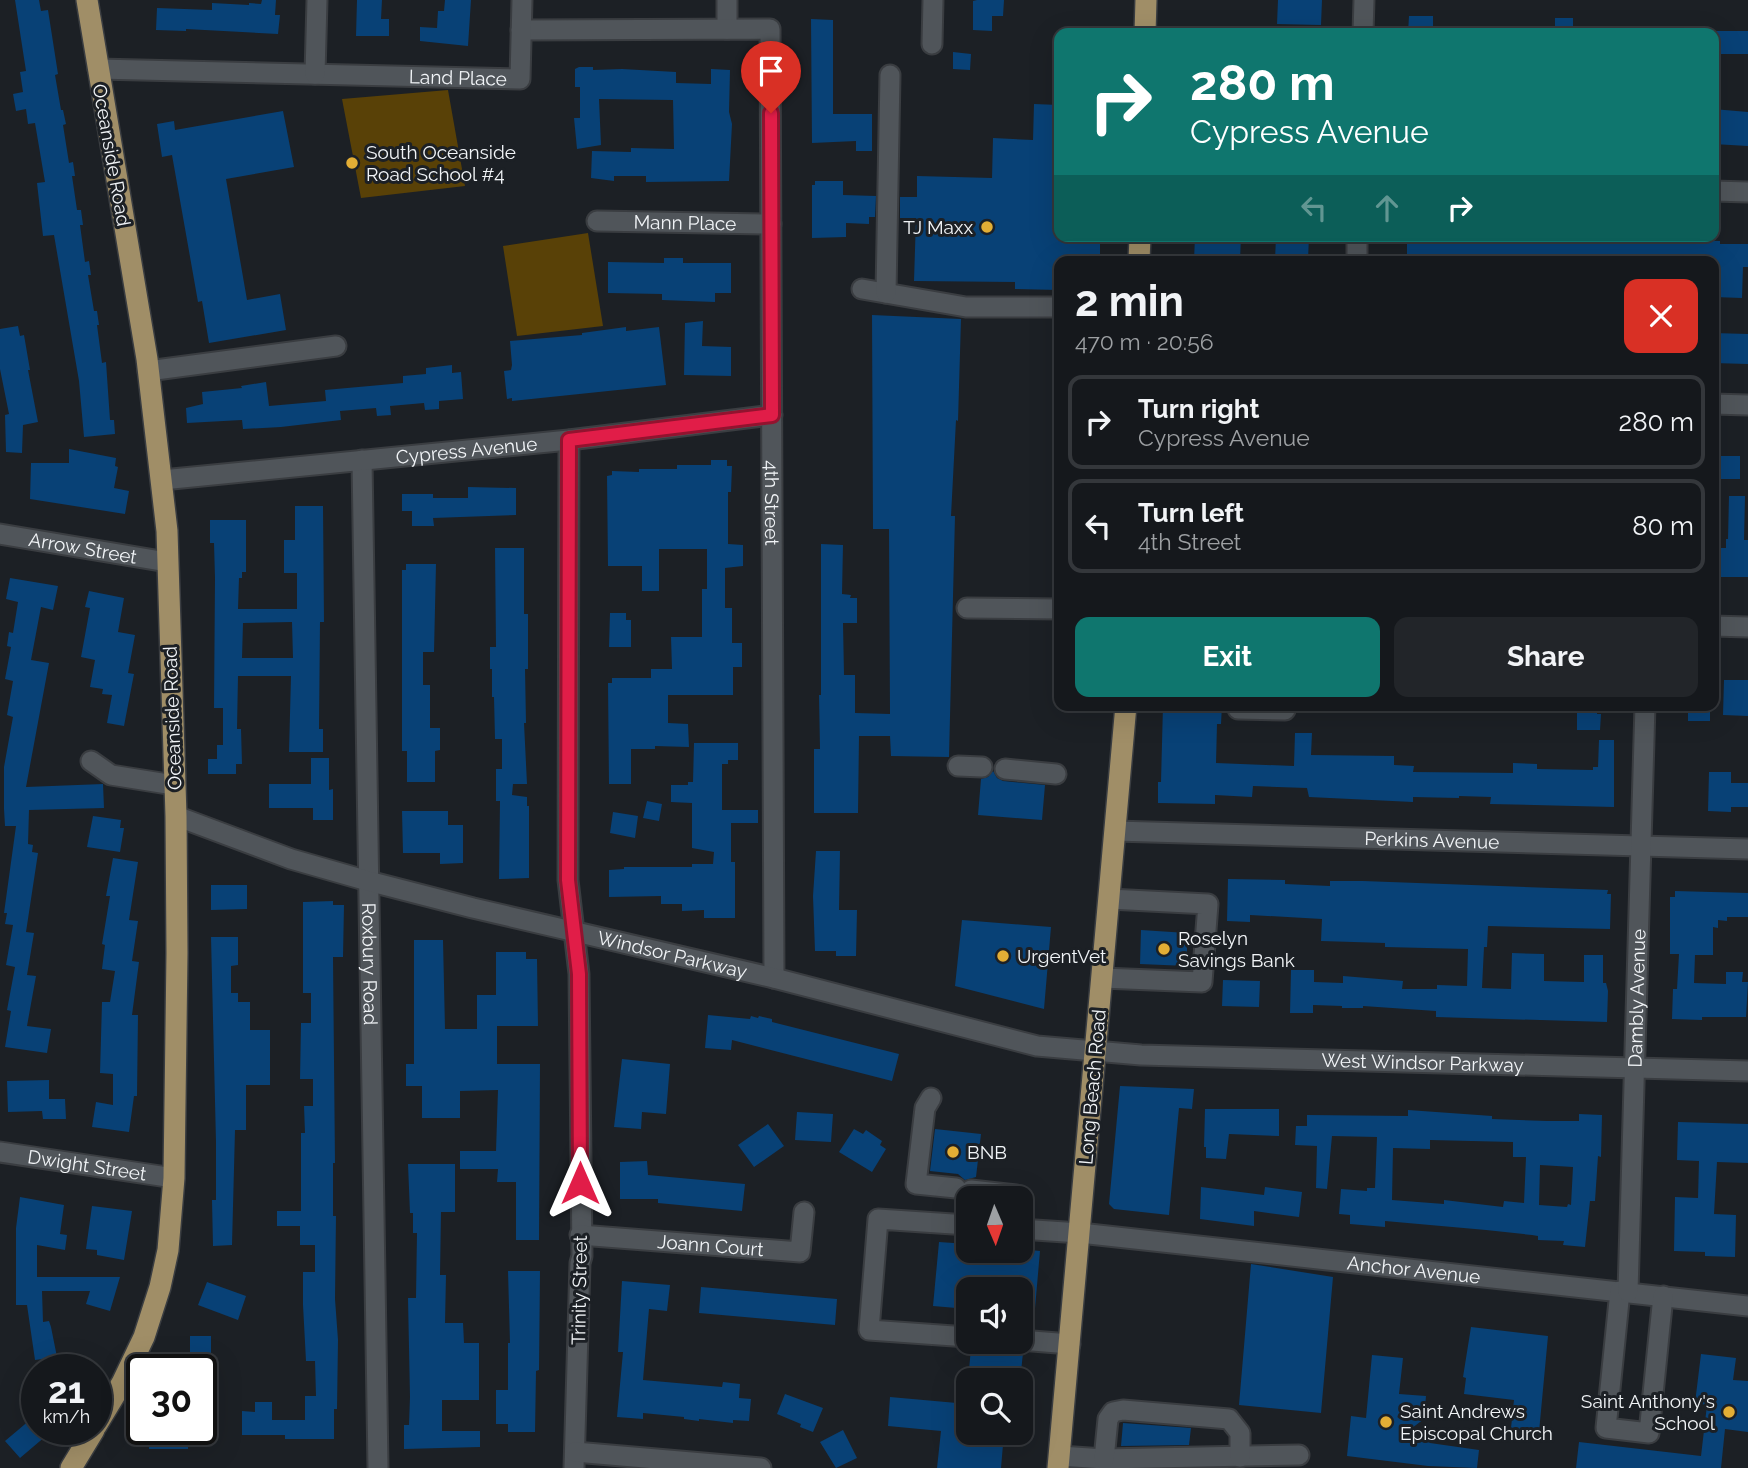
<!DOCTYPE html>
<html lang="en">
<head>
<meta charset="utf-8">
<style>
	:root { --surface:#15181c; --page:#222529; --text:#f1f3f6; --muted:#9da0a3; --line:#34373b; --accent:#0f766e }
	body { margin:0; font-family:Raleway,sans-serif; background:var(--page); color:var(--text); height:100vh; display:flex; flex-direction:column; font-size:26px; white-space:nowrap }
	* { box-sizing:border-box; margin:0 }
	p { font-size:23px; color:var(--muted) }
	.icon { flex:none; width:38px; height:38px; fill:none; stroke:currentColor; stroke-width:2; stroke-linecap:round; stroke-linejoin:round }
	.map { position:relative; flex:1; overflow:hidden }
	.drawer { position:absolute; left:1054px; top:256px; width:665px; height:455px; display:flex; flex-direction:column; background:var(--surface); border-radius:14px; box-shadow:0 7px 28px #0002,0 0 0 2px var(--line) }
	.drawer>* { flex:none }
	.top-card { position:absolute; left:1054px; top:28px; width:665px; height:214px; border-radius:14px; box-shadow:0 7px 28px #0002,0 0 0 2px var(--line); background:#0f766e; color:#fff; overflow:hidden }
	.needle { width:46px; rotate:178deg }
	.fabs { position:absolute; left:956px; top:1186px; display:grid; gap:14px }
	.fabs a { display:grid; place-items:center; width:77px; height:77px; border-radius:14px; background:var(--surface); box-shadow:0 7px 28px #0002,0 0 0 2px var(--line); font-size:35px }
	.speed { position:absolute; left:21px; top:1354px; display:flex; gap:14px; font-size:35px; font-weight:700; text-align:center }
	.speed>* { display:grid; place-content:center; width:91px; height:91px; border-radius:50%; background:var(--surface); box-shadow:0 7px 28px #0002,0 0 0 2px var(--line); line-height:1 }
	.speed small { font-size:18px; font-weight:400 }
	.speed .limit { border:4px solid #111; border-radius:10px; background:#fff; color:#111 }
	.pin { position:absolute; display:grid; place-items:center; width:60px; height:60px; color:#fff; margin:-72px -30px; border-radius:50% 50% 50% 0; rotate:-45deg; box-shadow:0 0 7px #0007 }
	.pin .icon { rotate:45deg }
	.me { position:absolute; width:77px; margin:-38px; rotate:0deg; stroke-linejoin:round; filter:drop-shadow(0 0 5px #0008) }
	.turn { display:flex; align-items:center; gap:24px; height:147px; padding:0 21px; font-size:32px }
	.turn .icon { width:91px; height:91px; stroke-width:2.5 }
	.turn b { display:block; font-size:49px; line-height:60px }
	.lanes { display:flex; align-items:center; height:66px; padding:0 21px; background:#0003; justify-content:center; gap:35px; direction:ltr }
	.lanes .off { opacity:.35 }
	.round { display:grid; place-items:center; flex:none; width:74px; height:74px; border-radius:14px; background:var(--page) }
	.summary { display:flex; align-items:center; justify-content:space-between; height:119px; padding:0 21px }
	h1 { font-size:42px; font-weight:700; line-height:52px }
	.button { display:flex; gap:14px; margin-top:auto; padding:14px 21px }
	.button a { flex:1; height:80px; border-radius:14px; background:var(--accent); color:#fff; font-size:28px; font-weight:700; line-height:80px; text-align:center }
	.button a+a { background:var(--page); color:var(--text) }
	ul { padding:0; list-style:none }
	li { display:flex; align-items:center; gap:21px; height:94px; margin:0 14px 10px; padding:0 7px; border:4px solid var(--line); border-radius:14px }
	li div { flex:1 }
	li b { display:block; font-size:26px }
	li em { font-style:normal }
	.map>svg:first-child { display:block }
</style>
</head>
<body>
<div class="map">
<svg width="1748" height="1468" viewBox="0 0 1748 1468">
	<rect width="100%" height="100%" fill="#1c2025"/>
	<path fill="#594107" d="M448,90L465,186L361,198L342,99Z
		M588,233L603,326L517,336L503,246Z"/>
	<path fill="#084176" fill-rule="evenodd" d="M15,0H39L41,11L48,10L58,74L55,75L61,110H63L66,124L63,125L69,163L73,162L75,176H72L77,210H81L83,225H80L85,262L89,261L91,275H88L94,311H97L99,325H97L102,363L106,362L110,420H114L115,434L84,437L79,381L54,235L43,236L37,183L45,182L36,129L35,123L28,124L26,109L16,111L13,94L23,92L20,72L26,71Z
		M262,0H276L275,15H280L278,34L186,29V31L156,30L157,8L212,10V3L249,5V3L261,4Z
		M357,0H382L381,19H389V36H356Z
		M445,0H471L468,46L420,41V27L437,28L438,11H444Z
		M977,0H1004L1003,16H992V31L973,30V1Z
		M1278,0H1322L1321,25L1277,24Z
		M1409,16H1433V33H1408Z
		M1555,18H1573V33H1555Z
		M811,19L833,20V114H872V151H856V141L812,143Z
		M1713,31H1748V54H1719V50H1713Z
		M953,52L971,54L970,70L953,69Z
		M579,67H593V70L622,69L676,72V83L711,84V69L730,70L729,112L732,124L729,181L646,182V176H614V181L591,178L592,151L631,152V148L674,149L673,100L599,99L601,145L577,149L574,118H580V87H575V69Z
		M1034,104L1059,105V236H1100V261H1059V290L1015,289V282L914,281L916,218H900V197H917V176L992,178L993,138L1033,140Z
		M1713,109L1748,112V146L1713,144Z
		M283,111L294,167L226,179L247,300L280,294L286,330L209,343L202,301L198,302L172,155L162,157L157,124L174,121L175,130Z
		M815,181H843V195L876,196L875,217H869V224L846,223V237L812,238V185H815Z
		M1195,236H1241L1240,261H1194Z
		M1276,236H1309L1308,261H1275Z
		M1407,236H1539V243L1602,244V239L1720,241V244H1748V267H1743L1742,298L1714,297L1713,261H1407Z
		M664,258H683V263H731V293H715V302L662,300V294L608,293V262L664,263Z
		M872,315L961,319L958,421L956,420L951,516H955L949,757L891,756L890,736H859L858,813H814V749H820L819,695H821V544L843,545L842,594L851,595L850,598H857V623H843L844,675H855V713L890,714L889,529H873Z
		M703,321L702,346L731,347V376L684,375L685,323Z
		M18,326L20,336L24,335L30,370H28L38,422L23,425L22,453L6,452L5,415L9,414L0,369V329Z
		M626,327V331L659,327L666,385L512,401V398L507,399L504,371L511,370L512,365L510,341L582,335V333Z
		M1713,333L1748,334V364L1713,363Z
		M452,365V373L461,372L463,399L439,401V409L425,410L424,403L390,406L391,415L377,416L376,408L340,411L341,420L281,427L243,429L242,420L187,423L186,408L203,404L202,392L242,388L241,386L266,382L269,406L326,401L325,390L403,383V376L426,374V368Z
		M69,449L116,458L115,466L118,467L114,488L129,491L125,514L30,499L31,463H69Z
		M1713,456H1740V479H1713Z
		M711,460H727V466H732L731,492H728V544L743,545V566L725,568V608H732V643H742V667H733V695H668V723L688,724L689,747L655,746V749H631V784H609L608,683H612V678H651V669H672L671,637H702V589H707V549H659V591H642V566H608L607,476L612,475V471L639,472V469H677V465H711Z
		M468,487L516,488V515L433,518L434,526H412V511H402V494H433V498H468Z
		M1729,496H1745L1744,540H1748V577H1713V548H1726V539H1728Z
		M295,506H323L324,622H320L319,729H323V752H289L291,676H238L237,729H241L242,764H236V774H208V759H217V745H223V708H214L215,578L214,543H210V520H246V572H242V578H239L238,609H297V573H284V540H295ZM292,622L293,658H242L243,623Z
		M495,548H524V614H528V669H525L526,723H524L527,784H513L512,795L527,797V806H529V878L499,879L500,801H496V769H502V739H495L494,697H492V669H490V647H496Z
		M406,564H436L434,652H423V685H430V728H440V750L435,751V782H407V751H402V570H406Z
		M10,578L58,586L53,610L41,607L31,660L49,663L26,787L103,784L104,808L29,810L28,844L33,845L32,852L38,853L26,932L34,933L27,975L36,976L27,1026L51,1029L47,1053L5,1047L11,1011L7,1010L15,967L6,965L13,925L5,924L7,913H4L16,826H5L4,809V767L13,717L7,715L13,681L5,679L11,647L7,646L9,632L13,633L18,602L6,599Z
		M89,591L124,598L118,632L135,635L128,673L134,674L124,726L107,723L112,695L102,694L103,689L90,687L95,660L81,657L90,608L85,607Z
		M610,613H626V620H631V647H609Z
		M1724,680H1748V716L1723,715Z
		M1163,705H1222L1221,724H1217L1216,763L1294,766L1295,733H1312L1311,755L1394,756V765L1414,766L1413,772L1513,773V763L1537,764V769L1593,770V767H1598L1599,740H1614V807L1490,804L1491,797L1459,796V798L1413,797V802L1309,797L1307,788L1253,786L1252,797L1215,795V804L1158,803V782H1161Z
		M1577,705H1597V714H1601L1600,730H1577Z
		M1688,705H1710V721H1688Z
		M694,743H738V760H728V764H722V810H758V823H731V862H735V918H704V910L682,911V904H661V896L609,897V870L624,869V867H692V864H713L714,852L692,848V803L671,802V785H688V782H693Z
		M311,758H329V790L333,789V820H313V808H269V784H311Z
		M993,771L997,778L1003,781L1045,785L1042,820L978,815L981,779L988,777Z
		M1709,772H1731V783H1748V807H1731V812L1708,811Z
		M647,801L662,804L659,821L643,818Z
		M402,811H448V825H463V863L440,864V853H403Z
		M613,812L638,816L635,838L610,833Z
		M93,816L121,820L120,828H124L120,852L87,847Z
		M816,851H840L839,910H857L856,956H836V951H815L813,896Z
		M113,858L138,862L129,920L138,921L132,961L139,962L132,1015H138L137,1096H134L129,1132L92,1127L96,1102L113,1105V1074L100,1073L102,1002H110L115,971L102,969L105,945L102,944L110,896H106Z
		M1228,879L1285,880V884L1330,886V881H1363L1608,890L1607,894H1611L1610,929L1488,926L1487,947H1484L1482,988L1511,989L1512,953L1544,954V981L1584,982V955H1603V983H1606L1608,991L1607,1022L1436,1017V1011L1363,1006V1008H1342V1006L1313,1005V1013H1290L1291,970H1314V982L1343,983V976L1403,981L1402,989H1437V985L1467,986L1468,949L1385,947V943L1321,941L1322,919L1250,915V922L1227,921Z
		M211,885H247V909L211,910Z
		M1675,891L1748,893V917H1727V921L1718,920V928L1713,927V955H1695L1694,983L1726,984V972H1743L1742,982H1748L1746,1017H1702V1020L1672,1019L1673,989H1677L1679,954H1670V897H1675Z
		M333,901V905H344L343,957H333L335,1163H333V1216H336L335,1299L338,1340L337,1409H334V1439H285V1435H242V1411L255,1412V1402H272V1420H305V1396H316L315,1361H306L303,1305V1272H315V1245H300V1226H277V1211H301V1133H305L304,1106H313V1079H300L301,1023H311V993H303V902Z
		M962,920L1051,927L1044,1009L955,986Z
		M1141,930L1187,933V966L1140,964Z
		M211,937H238V965L231,966V993H238V1002H250V1030H270V1085H246V1130H235L232,1245L213,1246L212,1200H216V1142Z
		M414,940H443L445,1029H477V995H496V952H526V959H537L538,1026H497V1064H540L539,1240H516V1182H497L498,1169H460V1151H496L498,1090L460,1091V1118H422V1086H406V1064H414Z
		M1223,980L1260,981L1259,1007L1222,1006Z
		M708,1015L750,1019L751,1016L758,1018L759,1016L772,1019V1022L899,1054L892,1081L732,1040L731,1050L705,1048Z
		M622,1059L670,1064L666,1114L642,1112L641,1129L614,1127Z
		M49,1080V1099H65L66,1119H43L42,1111L8,1112L7,1081Z
		M1120,1086L1194,1089L1192,1109L1179,1108L1169,1215L1114,1209L1109,1204Z
		M1205,1109H1279V1136L1229,1134L1226,1159L1206,1158V1147H1204Z
		M1408,1110L1492,1116V1119L1547,1121H1579V1114L1602,1115L1601,1157L1598,1156L1595,1201H1590L1585,1247L1563,1245L1564,1241L1538,1240V1236L1532,1235L1486,1230L1385,1221V1227L1350,1224V1215L1339,1214L1341,1189L1367,1191V1188H1375L1377,1137L1332,1136L1327,1189L1316,1188L1317,1146L1295,1145L1296,1126H1307V1115L1408,1116ZM1430,1140L1513,1142V1157H1526L1524,1203L1504,1201L1503,1207L1444,1200V1204L1392,1200L1393,1148L1430,1149ZM1540,1165L1573,1167L1571,1205L1568,1204L1567,1207L1539,1205Z
		M797,1112L833,1114L831,1142L795,1140Z
		M1678,1122L1748,1124V1163L1717,1162L1714,1214L1736,1215L1735,1257L1705,1256V1252L1674,1251L1675,1197L1698,1198L1699,1161L1677,1160Z
		M768,1124L784,1146L754,1167L738,1145Z
		M854,1129L863,1134L866,1130L882,1141L880,1145L886,1149L872,1172L839,1152Z
		M935,1129L981,1134L976,1177L965,1180L958,1174L930,1171Z
		M647,1161L648,1175L745,1184L742,1211L658,1203V1199H620V1162Z
		M408,1164H455V1212H441L440,1275H446L445,1323H463L464,1343H479V1400H442V1431H480V1447L404,1449V1425H409L410,1397L408,1298H416L417,1233H413V1213H410Z
		M1201,1187L1264,1195L1265,1187L1302,1192L1299,1217L1254,1211V1226L1200,1219Z
		M20,1197L64,1205L60,1234L67,1235L65,1250L37,1245V1277H120L110,1311L86,1304L90,1291H42L43,1322L49,1321L51,1327L57,1357L35,1360L27,1305H16V1228Z
		M92,1206L132,1211L124,1260L97,1255V1250L86,1249Z
		M939,1242L968,1244V1251H1020V1249L1040,1251L1034,1320L1022,1322L1020,1290H968V1309L933,1306Z
		M1251,1264L1333,1277L1321,1413L1239,1405Z
		M508,1271H540L539,1370L536,1371L535,1432H508V1424H496V1390H508V1343H510Z
		M622,1281L670,1285L667,1311L649,1309L643,1380L722,1387L723,1382L740,1384L739,1398L751,1399L749,1421L733,1420V1423L699,1419V1421L684,1419V1417L643,1413V1419L617,1417L623,1352H618Z
		M207,1282L246,1296L238,1320L198,1305Z
		M701,1287L837,1299L835,1325L699,1313Z
		M1471,1327L1548,1336L1539,1432L1511,1428L1514,1400L1464,1394L1466,1378L1463,1377Z
		M190,1336H211V1364H190Z
		M971,1348L1023,1353L1020,1381H968Z
		M1701,1354L1736,1358L1733,1380L1748,1381V1432L1725,1429L1721,1468H1576L1579,1442L1701,1456L1707,1405L1695,1403Z
		M1372,1355L1403,1358L1399,1394L1426,1396L1424,1419L1400,1437L1430,1440V1443L1479,1450L1477,1468L1428,1466L1347,1456L1351,1416L1366,1418Z
		M785,1394L823,1408L813,1432L800,1427L801,1424L777,1414Z
		M890,1397L968,1404V1433H1004L1001,1468H937L941,1431L888,1426Z
		M37,1414V1430H53L20,1458L5,1441Z
		M1123,1423L1191,1428L1189,1445L1121,1446Z
		M149,1430H188V1449H149Z
		M843,1430L857,1458L836,1468L820,1442Z"/>
	<g fill="none" stroke-linecap="round" stroke-linejoin="round">
		<defs>
			<g id="minor">
				<path d="M727,29V0"/>
				<path id="s1" d="M521,30L770,29L774,978"/>
				<path d="M1363,33L1364,0"/>
				<path d="M932,44L933,0"/>
				<path id="s2" d="M98,69L520,79L522,0"/>
				<path d="M315,74L317,0"/>
				<path d="M1713,191L1748,192"/>
				<path id="s3" d="M597,221L771,224"/>
				<path d="M1357,261V236"/>
				<path d="M862,289L966,307H1059"/>
				<path d="M886,293L890,75"/>
				<path d="M148,371L336,346"/>
				<path d="M1713,404L1748,405"/>
				<path d="M569,440L568,880L579,974L582,1256L580,1263L574,1468"/>
				<path id="s4" d="M362,460L378,1468"/>
				<path id="s5" d="M162,480L569,440L772,415"/>
				<path id="s6" d="M0,534L167,562"/>
				<path d="M967,608L1059,609"/>
				<path d="M1713,626L1748,627"/>
				<path d="M1238,705V709L1285,710V705"/>
				<path d="M91,761L111,775L174,785"/>
				<path d="M958,766L982,767"/>
				<path d="M1005,769L1056,774"/>
				<path id="s7" d="M176,816L291,859L368,881L473,908L774,978L1037,1046L1141,1055L1748,1071"/>
				<path id="s8" d="M1115,831L1748,849"/>
				<path d="M1102,978L1202,982L1208,904L1109,899"/>
				<path d="M931,1098L925,1108L916,1184L956,1188"/>
				<path id="s9" d="M0,1152L174,1178"/>
				<path d="M971,1190L1016,1195"/>
				<path d="M968,1225L878,1219L869,1330L968,1337"/>
				<path id="s10" d="M1020,1229L1080,1233L1748,1306"/>
				<path id="s11" d="M580,1235L800,1252L804,1212"/>
				<path d="M1620,1291L1606,1428L1649,1433L1663,1296"/>
				<path id="s12" d="M1628,1292L1645,705"/>
				<path d="M1020,1340L1070,1344"/>
				<path d="M575,1452L761,1468"/>
				<path d="M1060,1456L1104,1459L1299,1455"/>
				<path d="M1104,1459L1108,1419L1113,1412L1123,1410L1229,1419L1240,1433V1457"/>
			</g>
			<path id="major" d="M87,0L147,359L167,531L176,816L177,953L174,1178L168,1250L160,1287L144,1337L122,1383L96,1426
				M1145,33L1146,0
				M1139,261L1140,236
				M71,1468L94,1430
				M1058,1468L1126,705"/>
		</defs>
		<use href="#minor" stroke="#3a3d41" stroke-width="23"/>
		<use href="#major" stroke="#3a3d41" stroke-width="24"/>
		<use href="#minor" stroke="#50555a" stroke-width="19"/>
		<use href="#major" stroke="#a08e67" stroke-width="21"/>
	</g>
	<g fill="none" stroke-linecap="round" stroke-linejoin="round">
		<defs>
			<path id="route" d="M580,1183L579,974L568,880L569,440L772,415L771,113"/>
		</defs>
		<use href="#route" stroke="#92132f" stroke-width="18"/>
		<use href="#route" stroke="#e11d48" stroke-width="12"/>
	</g>
	<g fill="#e3ae35" stroke="#1c2025" stroke-width="2.5">
		<circle cx="352" cy="163" r="7"/>
		<circle cx="987" cy="227" r="7"/>
		<circle cx="1164" cy="949" r="7"/>
		<circle cx="1003" cy="956" r="7"/>
		<circle cx="953" cy="1152" r="7"/>
		<circle cx="1729" cy="1412" r="7"/>
		<circle cx="1386" cy="1422" r="7"/>
	</g>
	<g text-anchor="middle" dominant-baseline="central" stroke-width="6" stroke-linejoin="round" paint-order="stroke">
		<g font-size="19" fill="#f1f4f7" stroke="#1c2025">
			<text stroke="none"><textPath href="#s2" startOffset="360">Land Place</textPath></text>
			<text transform="translate(112 155) rotate(80)">Oceanside Road</text>
			<text stroke="none"><textPath href="#s3" startOffset="88">Mann Place</textPath></text>
			<text stroke="none"><textPath href="#s5" startOffset="306">Cypress Avenue</textPath></text>
			<text stroke="none"><textPath href="#s1" startOffset="723">4th Street</textPath></text>
			<text stroke="none"><textPath href="#s6" startOffset="84">Arrow Street</textPath></text>
			<text transform="translate(172 718) rotate(-92)">Oceanside Road</text>
			<text stroke="none"><textPath href="#s8" startOffset="317">Perkins Avenue</textPath></text>
			<text stroke="none"><textPath href="#s7" startOffset="516">Windsor Parkway</textPath></text>
			<text stroke="none"><textPath href="#s4" startOffset="504">Roxbury Road</textPath></text>
			<text stroke="none"><textPath href="#s12" startOffset="294">Dambly Avenue</textPath></text>
			<text stroke="none"><textPath href="#s7" startOffset="1278">West Windsor Parkway</textPath></text>
			<text transform="translate(1092 1087) rotate(-85)">Long Beach Road</text>
			<text stroke="none"><textPath href="#s9" startOffset="88">Dwight Street</textPath></text>
			<text stroke="none"><textPath href="#s11" startOffset="131">Joann Court</textPath></text>
			<text stroke="none"><textPath href="#s10" startOffset="396">Anchor Avenue</textPath></text>
			<text transform="translate(579 1290) rotate(-89)">Trinity Street</text>
		</g>
		<g font-size="19" fill="#f1f4f7" stroke="#1c2025" text-anchor="start">
			<text x="366" y="152">South Oceanside<tspan x="366" dy="22">Road School #4</tspan></text>
			<text x="973" y="227" text-anchor="end">TJ Maxx</text>
			<text x="1178" y="938">Roselyn<tspan x="1178" dy="22">Savings Bank</tspan></text>
			<text x="1017" y="956">UrgentVet</text>
			<text x="967" y="1152">BNB</text>
			<text x="1715" y="1401" text-anchor="end">Saint Anthony's<tspan x="1715" dy="22">School</tspan></text>
			<text x="1400" y="1411">Saint Andrews<tspan x="1400" dy="22">Episcopal Church</tspan></text>
		</g>
	</g>
</svg>
<div class="fabs">
<a><svg class="needle" viewBox="-14 -14 28 28"><path d="M0-13l5 13h-10z" fill="#e53935"/><path d="M0 13l5-13h-10z" fill="#9da0a3"/></svg></a>
<a><svg class="icon" aria-label="sound" viewBox="0 0 24 24"><path d="M4 9h4l5-4v14l-5-4H4zM17 9q2 3 0 6"/></svg></a>
<a><svg class="icon" aria-label="search" viewBox="0 0 24 24"><circle cx="10" cy="10" r="6"/><path d="M15 15l6 6"/></svg></a>
</div>
<div class="speed"><div>21<small>km/h</small></div><div class="limit">30</div></div>
<div class="pin" style="left:771px;top:113px;background:#d93025"><svg class="icon" aria-label="arrive" viewBox="0 0 24 24"><path d="M6 21V4h12l-3 4 3 4H6"/></svg></div>
<svg class="me" style="left:580px;top:1183px" viewBox="-20 -20 40 40"><path d="M0-17L14 15 0 8-14 15z" fill="#e11d48" stroke="#fff" stroke-width="4"/></svg>
<div class="top-card">
<div class="turn"><svg class="icon" aria-label="right" viewBox="0 0 24 24"><path d="M7 20v-9h11M14 6l5 5-5 5"/></svg><div><b>280 m</b>Cypress Avenue</div></div>
<div class="lanes"><svg class="icon off" aria-label="left" viewBox="0 0 24 24"><path d="M17 20v-9H6M10 6l-5 5 5 5"/></svg><svg class="icon off" aria-label="ahead" viewBox="0 0 24 24"><path d="M12 20V5M6 11l6-6 6 6"/></svg><svg class="icon" aria-label="right" viewBox="0 0 24 24"><path d="M7 20v-9h11M14 6l5 5-5 5"/></svg></div>
</div>
<section class="drawer">
<div class="summary"><div><h1>2 min</h1><p>470 m · 20:56</p></div><a class="round" style="background:#d93025;color:#fff"><svg class="icon" aria-label="close" viewBox="0 0 24 24"><path d="M6 6l12 12M18 6L6 18"/></svg></a></div>
<ul>
<li><svg class="icon" aria-label="right" viewBox="0 0 24 24"><path d="M7 20v-9h11M14 6l5 5-5 5"/></svg><div><b>Turn right</b><p>Cypress Avenue</p></div><em>280 m</em></li>
<li><svg class="icon" aria-label="left" viewBox="0 0 24 24"><path d="M17 20v-9H6M10 6l-5 5 5 5"/></svg><div><b>Turn left</b><p>4th Street</p></div><em>80 m</em></li>
</ul>
<div class="button"><a>Exit</a><a>Share</a></div>
</section>
</div>
</body>
</html>
